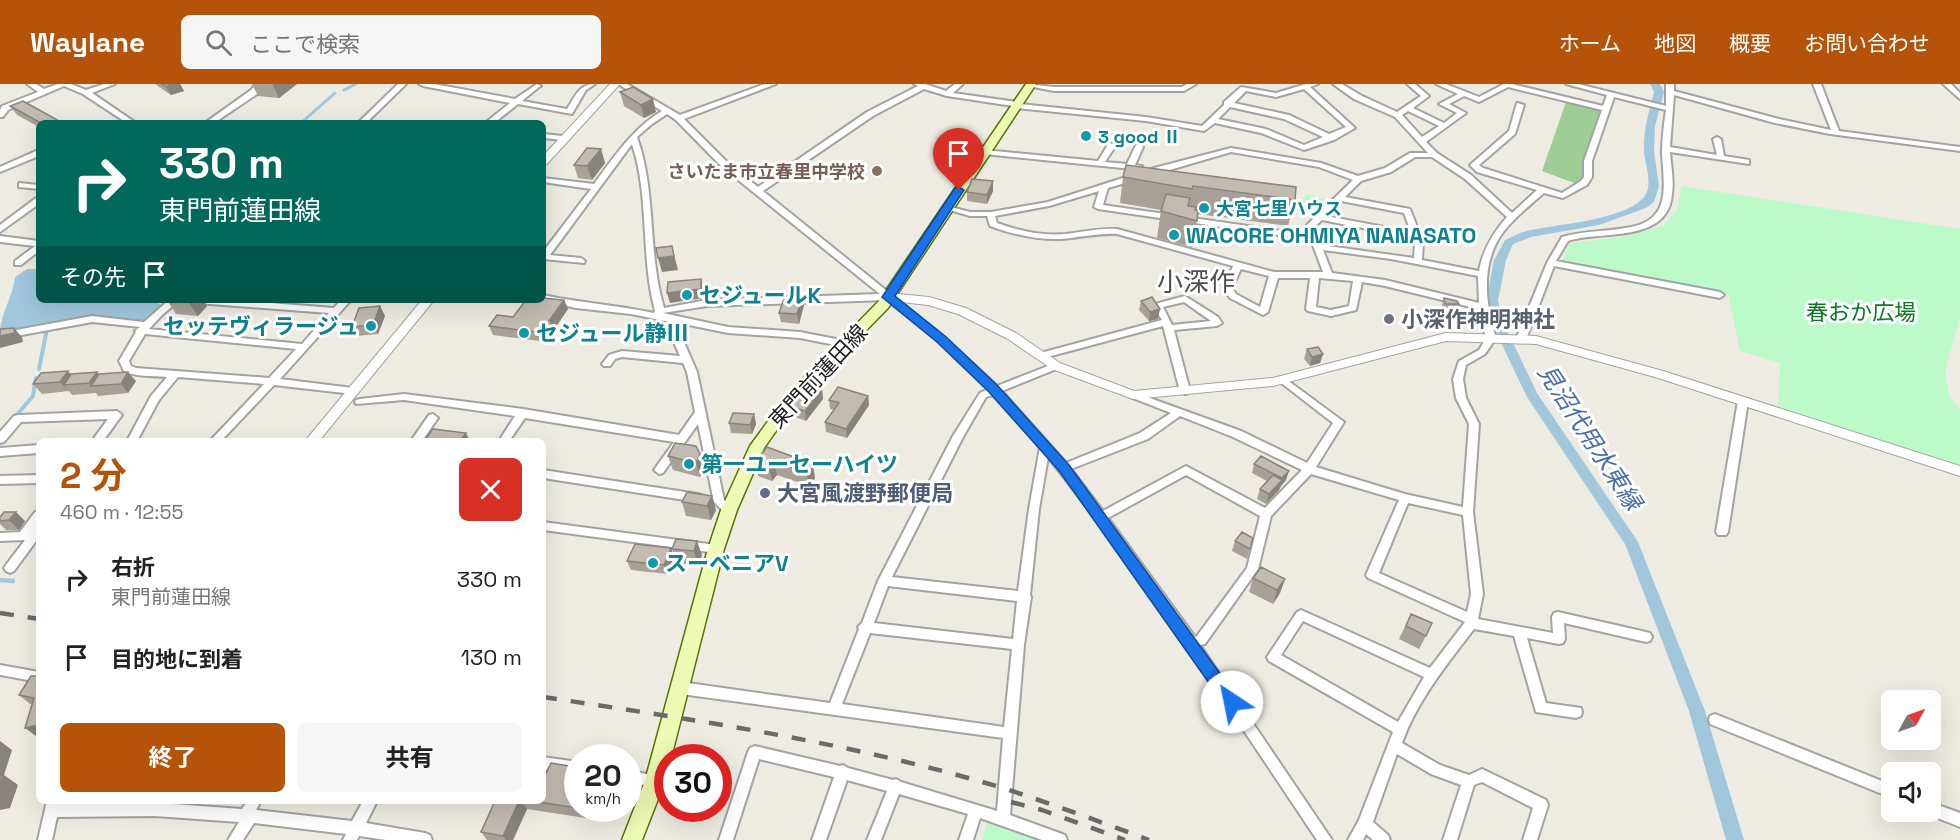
<!DOCTYPE html>
<html lang="ja">
<head>
<meta charset="utf-8">
<style>
	:root { --surface:#fff; --page:#f6f6f6; --text:#222; --muted:#767676; --accent:#b45309 }
	body { margin:0; font-family:"Space Grotesk","Noto Sans JP",sans-serif; background:var(--page); color:var(--text); height:100vh; display:flex; flex-direction:column; font-size:22px; white-space:nowrap }
	* { box-sizing:border-box; margin:0 }
	p { font-size:20px; color:var(--muted) }
	.icon { flex:none; width:33px; height:33px; fill:none; stroke:currentColor; stroke-width:2; stroke-linecap:round; stroke-linejoin:round }
	.map { position:relative; flex:1; overflow:hidden }
	.sheet { position:absolute; left:36px; top:354px; width:510px; height:366px; display:flex; flex-direction:column; background:var(--surface); border-radius:9px; box-shadow:0 6px 24px #0002 }
	.sheet>* { flex:none }
	.banner { position:absolute; left:36px; top:36px; width:510px; height:183px; border-radius:9px; box-shadow:0 6px 24px #0002; background:#00695c; color:#fff; overflow:hidden }
	.needle { width:39px; rotate:50deg }
	.buttons { position:absolute; left:1881px; top:606px; display:grid; gap:12px }
	.buttons a { display:grid; place-items:center; width:60px; height:60px; border-radius:9px; background:var(--surface); box-shadow:0 6px 24px #0002; font-size:30px }
	.speed { position:absolute; left:564px; top:660px; display:flex; gap:12px; font-size:30px; font-weight:700; text-align:center }
	.speed>* { display:grid; place-content:center; width:78px; height:78px; border-radius:50%; background:var(--surface); box-shadow:0 6px 24px #0002; line-height:1 }
	.speed small { font-size:15px; font-weight:400 }
	.speed .limit { border:9px solid #d22; background:#fff; color:#111 }
	.pin { position:absolute; display:grid; place-items:center; width:51px; height:51px; color:#fff; margin:-62px -26px; border-radius:50% 50% 50% 0; rotate:-45deg; box-shadow:0 0 6px #0007 }
	.pin .icon { rotate:45deg }
	.me { position:absolute; width:66px; margin:-33px; rotate:326deg; stroke-linejoin:round; filter:drop-shadow(0 0 4px #0008) }
	.turn { display:flex; align-items:center; gap:21px; height:126px; padding:0 24px; font-size:27px }
	.turn .icon { width:78px; height:78px; stroke-width:2.5 }
	.turn b { display:block; font-size:42px; line-height:51px }
	.then { display:flex; align-items:center; height:57px; padding:0 24px; background:#0003; gap:12px; font-size:22px }
	.round { display:grid; place-items:center; flex:none; width:63px; height:63px; border-radius:9px; background:var(--page) }
	.head { display:flex; align-items:center; justify-content:space-between; height:102px; padding:0 24px }
	h1 { font-size:36px; font-weight:700; line-height:45px; color:var(--accent) }
	.primary-button { display:flex; gap:12px; margin-top:auto; padding:12px 24px }
	.primary-button a { flex:1; height:69px; border-radius:9px; background:var(--accent); color:#fff; font-size:24px; font-weight:700; line-height:69px; text-align:center }
	.primary-button a+a { background:var(--page); color:var(--text) }
	ul { padding:0; list-style:none }
	li { display:flex; align-items:center; gap:18px; height:78px; padding:0 24px }
	li div { flex:1 }
	li b { display:block; font-size:22px }
	li em { font-style:normal }
	header { display:flex; align-items:center; gap:36px; box-sizing:border-box; height:84px; padding:0 30px; background:var(--accent); color:#fff }
	header strong { font-size:28px }
	nav { display:flex; gap:33px; margin-inline-start:auto; font-size:21px }
	.search { width:420px; height:54px; background:var(--page); display:flex; align-items:center; gap:15px; box-sizing:border-box; padding:0 21px; border-radius:9px; color:var(--muted); font-size:22px }
	.map>svg:first-child { display:block }
</style>
</head>
<body>
<header>
<strong>Waylane</strong>
<div class="search"><svg class="icon" aria-label="search" viewBox="0 0 24 24"><circle cx="10" cy="10" r="6"/><path d="M15 15l6 6"/></svg>ここで検索</div>
<nav><a>ホーム</a><a>地図</a><a>概要</a><a>お問い合わせ</a></nav>
</header>
<div class="map">
<svg width="1960" height="756" viewBox="0 0 1960 756">
	<rect width="100%" height="100%" fill="#eeece2"/>
	<path fill="#9ece96" d="M1566,18L1601,27L1582,79L1587,82L1582,102L1542,87Z"/>
	<path fill="#bdfaca" d="M1682,102L1960,145V233L1945,286L1949,312L1960,326V383L1778,325L1780,279L1740,267L1728,210L1561,179L1570,159L1616,154L1664,142L1677,125Z
		M1306,110L1332,116L1322,127L1298,124Z
		M988,737L1041,756H982Z"/>
	<path fill="#a1c7dc" d="M27,185H39V216L157,217L162,223L141,238L93,234L54,238L0,249C0,230 13,213 15,193Z"/>
	<g fill="none" stroke-linecap="round" stroke-linejoin="round">
		<path stroke="#a1c7dc" stroke-width="3" d="M344,6L356,0
			M301,39L335,9"/>
		<path stroke="#a1c7dc" stroke-width="4" d="M39,285L47,245
			M14,334L33,312L36,294"/>
		<path stroke="#a1c7dc" stroke-width="4.5" d="M0,496L13,497"/>
		<path fill="#a1c7dc" fill-rule="evenodd" d="M1650,0H1660L1664,8L1655,42L1654,67L1659,102L1654,118L1646,124L1599,141L1531,153L1513,160L1506,176L1498,217L1504,240L1537,309L1638,458L1705,627L1744,756H1726L1689,627L1625,460L1527,313L1492,240L1486,217L1494,176L1505,156C1512,153 1519,149 1527,147C1553,140 1643,136 1648,104C1650,92 1645,79 1644,67C1643,47 1649,28 1654,8Z"/>
		<defs>
			<path id="minor" d="M27,0H36L44,5L58,0H71L86,6L104,0H115L92,9L136,39H127L83,10L64,2L8,26L3,33H0V26L2,22L38,8Z
				M256,0H264L257,10L214,39H205L251,6Z
				M398,0H406L366,39H358Z
				M419,0H434L515,15L537,0L541,2L539,3L522,17L567,25C575,13 579,0 595,0L586,6L572,30L518,20L494,39H485L510,19L423,2Z
				M618,0H627L680,31L765,0H776L684,35L728,79L758,103L867,28L918,2L914,0H925L946,7L955,0H963L953,9L1017,18L1020,20L1146,33L1202,42L1224,21V18L1241,3L1276,9L1306,0H1318L1310,3L1355,44L1334,56L1304,66L1261,49L1215,39L1204,47L1146,37L1016,24L1013,22L947,12L924,5L873,32L763,107L944,253L997,302L1053,280H1059L1061,282L1059,284L1002,307L1066,379L1140,349L1171,329L1130,313L1128,311L1130,309L1133,308L1241,347L1307,379L1333,339L1280,298L1278,296L1280,294L1283,293L1344,338L1316,383L1405,410L1463,423L1469,340L1456,314L1453,295L1459,277L1479,266L1486,254L1479,225L1385,202L1362,198L1356,226L1331,232L1308,227L1306,225L1310,194H1278L1268,228L1263,231L1230,214L1223,204L1233,182L1117,150C1097,149 1079,154 1060,155C1036,156 1012,150 990,142L987,132H970L943,124L947,122L970,128H991L1048,118L1154,84L1231,64L1321,79L1358,92L1385,84L1410,69H1428L1395,33L1354,15L1333,0H1342L1360,11L1397,28L1421,12L1407,0H1415L1429,12L1413,24L1444,39L1457,29L1439,20L1458,10L1436,0H1446L1479,13L1504,0H1512L1603,22L1607,11L1566,0H1578L1666,22V0H1674V7L1779,35L1831,46L1813,0H1821L1839,47L1960,63V67L1830,50L1775,39L1674,11L1670,63L1717,71L1713,55L1717,53L1721,55L1724,72L1749,76V80L1670,68C1671,82 1674,96 1672,110C1668,160 1602,146 1568,157L1556,177L1720,208L1724,211L1720,214L1554,182L1526,255L1524,257H1518L1516,255L1547,179L1562,153C1585,146 1608,148 1631,143C1673,135 1663,99 1662,68C1662,54 1664,40 1666,26L1614,13L1592,77V93L1587,101L1563,114L1544,109C1530,121 1515,133 1504,147C1480,178 1485,219 1496,254L1485,270L1466,281L1463,295L1466,314L1479,340L1473,428L1483,510L1478,535L1553,549L1552,533L1554,529L1558,528L1646,548L1650,549L1652,553L1650,557L1646,558L1564,539L1565,555L1563,559L1559,560L1527,554L1546,619L1581,624L1582,628L1581,632L1576,634L1536,628L1514,552L1474,545C1447,580 1417,617 1402,659L1440,681L1469,691L1482,685L1546,716L1548,721L1537,756H1523L1533,724L1482,698L1474,701L1457,756H1443L1461,701L1431,690L1397,670L1373,738L1388,751L1390,756H1373L1366,750L1363,756H1348L1359,736L1393,648L1269,577L1267,573L1297,528L1301,526L1430,584L1465,538L1368,494L1366,491L1399,416L1311,390L1271,432L1258,485L1205,560L1200,561L1332,756H1317L1188,563L1097,436L1048,373L1039,425L1030,511L1031,513L1024,561L1010,731L1065,751L1067,756H1042L980,734L973,756H959L968,730L899,710L881,756H867L887,707L847,696L826,756H812L834,693L759,675L733,756H719L748,668L750,664L755,662L840,682L843,681L848,684L893,696L896,695L901,698L997,727L1003,654L681,610L677,608L675,604L677,600L681,598L830,619L859,545L858,543L862,539L878,497L953,352L980,309L988,305L938,257L887,216L707,222L663,229L728,243L800,248L846,257L851,260L846,263L800,254L728,249L684,240L683,256L697,288L724,416L734,426L733,429H725L714,418L698,340L663,389L659,390L654,386L674,358L525,334L509,357H499L515,332L404,316L356,320L355,318L356,316L360,315L404,310L523,325L679,351L695,328L687,288L683,279L622,273L615,275L610,282H604L602,280L609,271L622,267L680,272L673,256L675,239L631,230L576,224L540,216H543V211C580,219 617,221 654,229L655,227C640,171 650,114 632,60L550,171L581,174L585,177L584,179L543,175V168L591,105L543,98V94L594,100C614,73 632,45 662,27ZM1508,3L1602,26L1584,77V93L1581,97L1562,109L1483,84L1479,81L1515,50L1524,21L1517,19L1509,47L1470,81L1477,88L1537,106L1512,129L1471,91L1437,69L1426,58L1466,29L1449,20L1464,12L1479,18ZM1304,5L1346,43L1329,50L1289,31L1234,19L1246,7L1276,13ZM1230,23L1284,35L1323,53L1304,61L1266,45L1218,35ZM1408,27L1439,42L1422,53L1402,31ZM667,30L676,36L722,83L880,210L707,216L664,224C647,167 657,110 637,53L652,40ZM1231,68L1319,83L1353,96L1307,141L1306,143L1309,151L1103,121L1108,104ZM1415,73H1432L1465,95L1507,133C1493,149 1483,165 1479,187L1422,176L1423,158L1410,125L1345,113L1361,97L1391,88ZM1099,107L1094,123L1098,125L1311,156L1323,188H1274L1117,145C1099,144 1083,148 1066,150C1042,152 1019,147 997,139L995,132L1049,122ZM1341,117L1404,129L1411,148L1326,132ZM1322,136L1413,154L1415,158L1414,174L1321,161L1314,143ZM1323,166L1391,175L1478,192L1479,219L1385,196L1332,189ZM1241,185L1269,192L1260,223L1236,210L1232,204ZM1319,194L1353,197L1349,222L1331,226L1316,223ZM993,311L1040,363L1029,425L1018,507L892,493L963,353L986,313ZM1180,332L1233,353L1302,386L1265,424L1186,382L1103,427L1071,385L1148,355ZM1186,391L1260,432L1247,484L1197,552L1195,553L1108,434ZM1408,419L1463,431L1471,510L1467,528L1379,489ZM888,502L1017,517L1013,555L874,539ZM1303,537L1424,593L1398,638L1281,571ZM870,549L1012,565L1004,643L842,620Z
				M1027,0L1054,3H1182L1187,0H1196L1184,7H1054L1028,2Z
				M1943,0H1951L1960,9V15Z
				M543,50L563,52L567,54L563,56L543,54Z
				M1109,59L1116,61L1105,78L1127,80L1136,61H1142L1143,63L1135,81L1142,82V86L984,70L980,68L984,66L1098,77Z
				M36,67H39V72L0,88V83Z
				M19,99L39,101V105L19,103Z
				M36,114H39V120L0,148V141Z
				M0,152L39,157V167L21,181H15V177L35,162L0,158Z
				M1185,212L1218,233L1222,239L1217,242L1174,246L1190,307L1188,309L1185,310L1180,307L1163,242L1040,275L1035,272L1037,270L1162,236L1153,222L1155,220ZM1184,218L1211,237L1172,241L1163,223Z
				M169,216H180L162,231L149,245L302,260L329,229L197,219L192,216H233L334,224L341,216H351L280,295L353,304L358,307L353,310L274,301L221,357H210L264,300L178,293L159,316L137,357H127L151,312L167,293C157,292 131,293 123,286C123,285 120,278 119,277L136,248L135,247L140,243L92,238L0,255V249L92,232L144,238ZM145,250L296,265L269,294L136,284L131,282L129,277Z
				M1743,314L1748,317L1728,448L1726,451H1718L1716,448L1738,317Z
				M117,327L122,331L103,357H92L108,335L21,338L4,358L0,359V348L14,332L18,331Z
				M433,330L438,334L422,357H411L429,331Z
				M39,361V369L0,372V364Z
				M543,386L698,410L702,411L703,414L702,417L698,418L543,394Z
				M39,391V399L0,400V392Z
				M39,427V439L37,441H39V453L14,487L10,489L6,487L4,484L6,481L25,456L0,457V449L20,448L35,428Z
				M543,438L716,461L720,462L722,465L720,468L716,469L543,446Z
				M0,581L39,588V598L0,591Z
				M1715,630L1892,701V714L1710,640L1709,636L1710,632Z
				M543,673L578,678V690L543,685Z
				M628,686L660,693L662,697L660,701L655,703L628,698Z
				M47,717H61L60,720L156,717L158,719L242,725L247,717H261L256,726L352,737L363,717H377L366,739L425,749L430,751L432,756H386L359,752L357,756H343L346,750L254,739L243,756H228L239,738L155,732L57,733L52,756H38Z
				M1930,718L1960,729V743L1925,729L1930,728Z"/>
			<path id="tertiary" d="M610,0H620L547,80L543,81V72Z
				M888,209L929,213L966,224L1016,249L1060,279L1134,307L1273,294L1446,249L1536,252L1663,287L1960,382V392L1655,293L1536,260L1446,257L1273,302L1133,315L1052,285L1008,255L958,230L928,221L884,216L882,213Z
				M422,216H434L319,357H305Z"/>
			<path id="secondary" d="M1026,0H1036L888,224L797,317L764,364L737,426L724,465L671,674H668L665,697L642,756H622L645,697L708,465L721,426L750,362L787,311L878,218Z"/>
		</defs>
		<use href="#minor" stroke="#a3a3a3" stroke-width="4"/>
		<use href="#tertiary" stroke="#a3a3a3" stroke-width="2"/>
		<use href="#secondary" stroke="#577303" stroke-width="3"/>
		<use href="#minor" fill="#fff" fill-rule="evenodd"/>
		<use href="#tertiary" fill="#fff" fill-rule="evenodd"/>
		<use href="#secondary" fill="#edfab4" fill-rule="evenodd"/>
		<path stroke="#6a6a6a" stroke-width="4.5" stroke-dasharray="14 14" stroke-linecap="butt" d="M0,529L39,535
			M543,613C697,636 853,659 1003,704C1052,720 1101,738 1149,756
			M1011,718L1042,726L1125,756"/>
	</g>
	<path fill="#a7a198" d="M155,0H180L184,7L171,11Z
		M252,0H297L279,14L258,12Z
		M620,8L656,28L644,34L624,22Z
		M10,22L61,38L62,39H39V43L17,31Z
		M601,65L605,79L592,96L578,94L574,81Z
		M1123,93L1295,116L1288,142L1198,130L1192,163L1157,154L1161,126L1120,119Z
		M993,97V107L987,120L967,117V108Z
		M1444,214L1459,220L1457,225H1444L1442,221Z
		M167,216H203L207,222L198,232L176,230Z
		M564,216L568,225L555,244V247L548,258L493,251L489,242Z
		M1141,217L1158,235L1149,237L1139,226Z
		M804,221L799,240L781,238L779,229Z
		M380,222L385,232L378,250L357,252L352,243Z
		M1307,265L1323,270L1320,279L1310,282L1304,275Z
		M97,288L99,290L136,297L128,309L98,312L96,309L72,311L69,307L42,310L33,300L71,290Z
		M822,306L823,315L806,337L790,331L788,322Z
		M868,312L869,321L847,354L826,348L825,338L834,326L830,325L829,316Z
		M754,330L756,340L752,350L731,349L729,339Z
		M767,363L815,394L809,402L777,391L772,397L758,392L755,378Z
		M700,370L704,384L700,393L673,386L668,372Z
		M1254,380L1286,396L1281,402L1279,406L1266,420L1257,415L1260,405L1267,397L1252,389Z
		M687,408L716,426L711,436L686,432L682,418Z
		M0,433L25,437L19,446H6L0,440Z
		M1253,454L1247,475L1232,467L1235,457Z
		M676,455L702,471L698,481L677,479L672,465Z
		M671,464L674,473L667,490L631,486L627,477Z
		M1253,494L1285,495L1280,509L1273,520L1249,508Z
		M1411,530L1426,552L1419,565L1399,555Z
		M39,592V652H36L32,620H30L19,611Z
		M210,717H242L241,719L211,718Z
		M495,717H543L578,724H597L592,735L527,725L513,756H487L481,748Z"/>
	<path fill="#88837c" d="M173,0H180L184,7L171,11L166,3Z
		M274,0H297L279,14L273,1Z
		M653,15L656,28L644,34L641,21Z
		M601,65L605,79L592,96L587,82Z
		M993,97V107L987,120V111Z
		M672,162L678,186L662,188L658,174Z
		M701,195L703,204V214L670,219L667,209Z
		M803,212L804,221L799,240L797,230Z
		M189,216H203L207,222L198,232L188,217Z
		M564,216L568,225L555,244V247L548,258L544,249L549,237Z
		M380,222L385,232L378,250L373,241Z
		M1160,225L1158,235L1149,237L1150,228Z
		M14,244L22,253L23,258L0,264V252Z
		M1323,270L1320,279L1310,282L1312,273Z
		M68,287L76,296L64,301L69,308L60,298Z
		M97,288L105,297L91,302L89,299Z
		M128,288L136,297L128,309L121,300Z
		M822,306L823,315L806,337L805,327Z
		M868,312L869,321L847,354L846,345Z
		M754,330L756,340L752,350L750,341Z
		M466,349L470,357H460Z
		M700,370L704,384L700,393L696,379Z
		M774,377L777,391L772,397L769,383Z
		M813,380L815,394L809,402L806,388Z
		M1289,387L1286,396L1281,402L1279,406L1266,420L1269,410L1281,398L1282,394Z
		M712,412L716,426L711,436L707,422Z
		M16,428L25,437L19,446L9,436Z
		M697,457L702,471L698,481L694,467Z
		M671,464L674,473L667,490L664,481Z
		M1285,495L1280,509L1273,520L1277,506Z
		M39,641V652H36L25,644Z
		M0,657L12,666L4,691L18,701L10,724L0,726Z
		M519,717H521L527,725L513,756H506L503,752Z
		M586,724H597L592,735L586,725Z"/>
	<path fill="#c2bbb1" stroke="#88837c" stroke-width="1.5" d="M162,0H173L166,3Z
		M633,3L653,15L641,21L620,8Z
		M23,17L61,38L58,39H41L10,22Z
		M587,64L601,65L587,82L574,81Z
		M1126,81L1296,103L1295,116L1193,102L1192,105L1123,93Z
		M972,95L993,97L987,111L967,108Z
		M1166,110L1190,114L1188,122L1196,123L1195,126L1198,127L1197,137L1161,127Z
		M672,162L674,172L658,174L656,164Z
		M701,195V205L667,209L668,198Z
		M785,212H803L797,230L779,229Z
		M1152,213L1160,225L1150,228L1141,217Z
		M543,214L564,216L549,237H552L544,249L489,242L497,231L513,233L526,216H543Z
		M1444,214L1457,217L1459,220H1446L1444,216Z
		M170,216H189L188,217Z
		M380,222L373,241L352,243L359,224Z
		M14,244L15,249L0,252V245Z
		M1318,263L1323,270L1312,273L1307,265Z
		M68,287L60,298L33,300L41,289Z
		M97,288L89,299L64,301L71,290Z
		M128,288L121,300L91,302L99,290Z
		M805,301L822,306L805,327L788,322Z
		M838,303L868,312L846,345L825,338L839,319L829,316Z
		M733,329L754,330L750,341L729,339Z
		M433,345L466,349L460,357H424Z
		M675,359L696,362L700,370L696,379L668,372Z
		M767,363L813,380L806,388L774,377L769,383L755,378Z
		M1261,372L1289,387L1282,394L1254,380Z
		M1273,391L1282,396L1269,410L1260,405Z
		M687,408L712,412L707,422L682,418Z
		M4,428H16L9,436L0,437V433Z
		M1242,448L1253,454L1250,465L1235,457Z
		M676,455L697,457L694,467L672,465Z
		M635,460L671,464L664,481L627,477Z
		M1261,483L1285,495L1277,506L1253,494Z
		M1411,530L1432,539L1426,552L1406,542Z
		M31,592H39V641L25,644L34,614L19,611Z
		M551,679L575,683L573,687L578,688V724L531,717H543V691H545Z
		M0,691H3L0,700Z
		M495,717H519L503,752L481,748Z"/>
	<path fill="#1a73e8" stroke="#114b97" stroke-width="1.5" d="M959,103L964,106L895,212L945,252L998,302L1069,381L1237,613L1240,618L1237,623L1232,625L1226,623L1060,388L989,308L937,258L882,213L955,104Z"/>
	<g fill="#0f9aa8" stroke="#fff" stroke-width="2">
		<circle cx="1086" cy="52" r="6"/>
		<circle cx="1204" cy="124" r="6"/>
		<circle cx="1174" cy="151" r="6"/>
		<circle cx="687" cy="211" r="6"/>
		<circle cx="371" cy="242" r="6"/>
		<circle cx="524" cy="249" r="6"/>
		<circle cx="689" cy="380" r="6"/>
		<circle cx="653" cy="479" r="6"/>
	</g>
	<circle fill="#8d6e63" stroke="#fff" stroke-width="2" cx="877" cy="87" r="6"/>
	<circle fill="#6b7280" stroke="#fff" stroke-width="2" cx="1389" cy="235" r="6"/>
	<circle fill="#5c6f8a" stroke="#fff" stroke-width="2" cx="765" cy="409" r="6"/>
	<g text-anchor="middle" dominant-baseline="central" stroke-width="6" stroke-linejoin="round" paint-order="stroke">
		<g font-size="18" font-weight="bold" fill="#0d838f" stroke="#fff" text-anchor="start">
			<text x="1098" y="52">3 good Ⅱ</text>
			<text x="1216" y="124">大宮七里ハウス</text>
		</g>
		<g font-size="18" font-weight="bold" fill="#785e54" stroke="#fff" text-anchor="end">
			<text x="865" y="87">さいたま市立春里中学校</text>
		</g>
		<g font-size="22" font-weight="bold" fill="#0d838f" stroke="#fff" text-anchor="start">
			<text x="1186" y="151">WACORE OHMIYA NANASATO</text>
			<text x="699" y="211">セジュールK</text>
			<text x="359" y="242" text-anchor="end">セッテヴィラージュ</text>
			<text x="536" y="249">セジュール静Ⅲ</text>
			<text x="701" y="380">第一ユーセーハイツ</text>
			<text x="665" y="479">スーベニアV</text>
		</g>
		<g font-size="22" fill="#0a7b23" stroke="#fff">
			<text x="1861" y="228">春おか広場</text>
		</g>
		<g font-size="22" font-weight="bold" fill="#5b616d" stroke="#fff" text-anchor="start">
			<text x="1401" y="235">小深作神明神社</text>
		</g>
		<g font-size="22" fill="#1c1c1c" stroke="#fff">
			<text transform="translate(818 292) rotate(-47)">東門前蓮田線</text>
		</g>
		<g font-size="22" font-weight="bold" fill="#4e5e75" stroke="#fff" text-anchor="start">
			<text x="777" y="409">大宮風渡野郵便局</text>
		</g>
		<g font-size="24" font-style="italic" fill="#486cac" stroke="#fff">
			<text transform="translate(1590 353) rotate(57)">見沼代用水東縁</text>
		</g>
		<g font-size="26" fill="#4f4f4f" stroke="#fff">
			<text x="1196" y="198">小深作</text>
		</g>
	</g>
</svg>
<div class="buttons">
<a><svg class="needle" viewBox="-14 -14 28 28"><path d="M0-13l5 13h-10z" fill="#e53935"/><path d="M0 13l5-13h-10z" fill="#767676"/></svg></a>
<a><svg class="icon" aria-label="sound" viewBox="0 0 24 24"><path d="M4 9h4l5-4v14l-5-4H4zM17 9q2 3 0 6"/></svg></a>
</div>
<div class="speed"><div>20<small>km/h</small></div><div class="limit">30</div></div>
<div class="pin" style="left:959px;top:106px;background:#d93025"><svg class="icon" aria-label="arrive" viewBox="0 0 24 24"><path d="M6 21V4h12l-3 4 3 4H6"/></svg></div>
<svg class="me" style="left:1232px;top:618px" viewBox="-20 -20 40 40"><circle r="19" fill="#fff"/><path d="M0-13L10 11 0 6-10 11z" fill="#1a73e8"/></svg>
<div class="banner">
<div class="turn"><svg class="icon" aria-label="right" viewBox="0 0 24 24"><path d="M7 20v-9h11M14 6l5 5-5 5"/></svg><div><b>330 m</b>東門前蓮田線</div></div>
<div class="then">その先<svg class="icon" aria-label="arrive" viewBox="0 0 24 24"><path d="M6 21V4h12l-3 4 3 4H6"/></svg></div>
</div>
<section class="sheet">
<div class="head"><div><h1>2 分</h1><p>460 m · 12:55</p></div><a class="round" style="background:#d93025;color:#fff"><svg class="icon" aria-label="close" viewBox="0 0 24 24"><path d="M6 6l12 12M18 6L6 18"/></svg></a></div>
<ul>
<li><svg class="icon" aria-label="right" viewBox="0 0 24 24"><path d="M7 20v-9h11M14 6l5 5-5 5"/></svg><div><b>右折</b><p>東門前蓮田線</p></div><em>330 m</em></li>
<li><svg class="icon" aria-label="arrive" viewBox="0 0 24 24"><path d="M6 21V4h12l-3 4 3 4H6"/></svg><div><b>目的地に到着</b></div><em>130 m</em></li>
</ul>
<div class="primary-button"><a>終了</a><a>共有</a></div>
</section>
</div>
</body>
</html>
